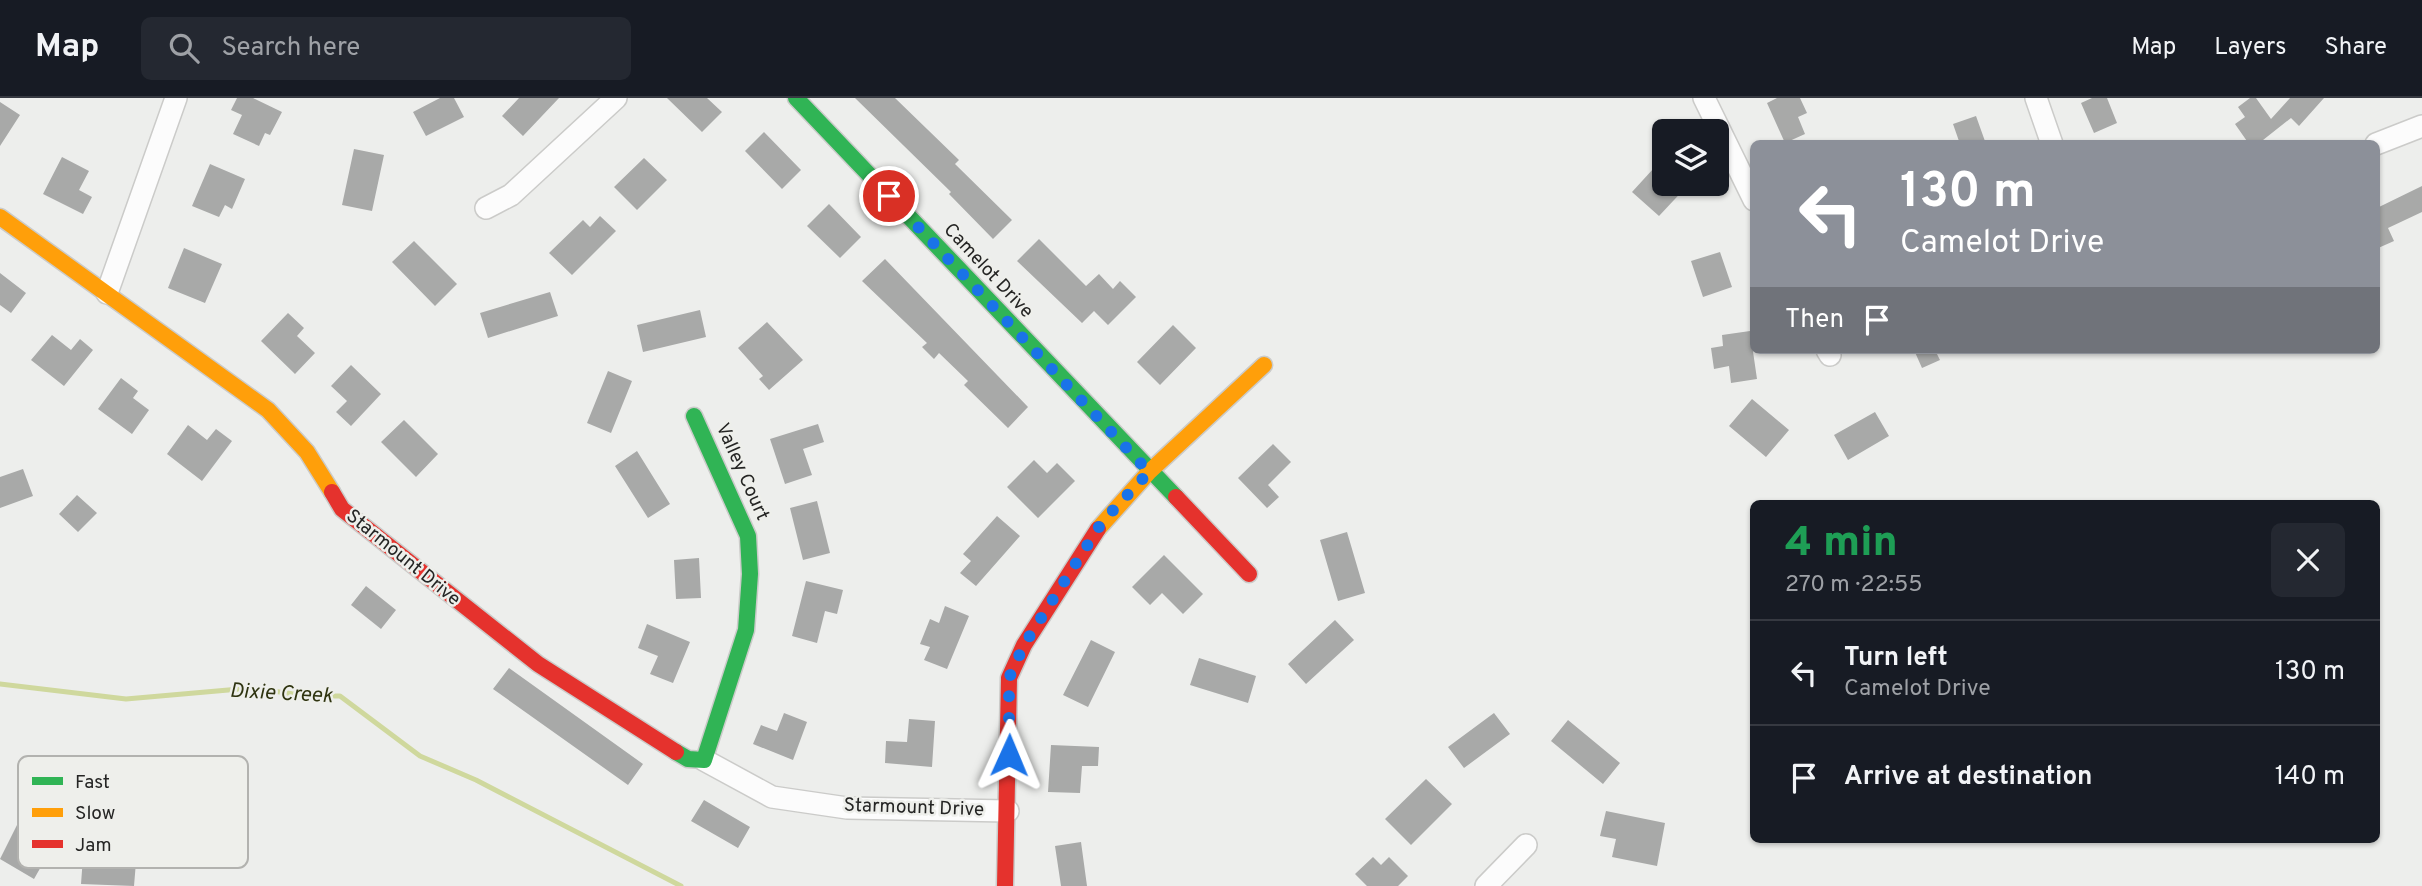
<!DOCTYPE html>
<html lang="en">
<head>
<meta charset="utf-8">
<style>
	:root { --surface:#171b24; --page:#242831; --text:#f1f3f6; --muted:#9ea1a6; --line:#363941 }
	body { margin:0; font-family:Overpass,sans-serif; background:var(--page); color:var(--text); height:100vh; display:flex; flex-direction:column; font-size:26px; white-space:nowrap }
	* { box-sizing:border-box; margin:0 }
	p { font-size:23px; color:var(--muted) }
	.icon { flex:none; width:38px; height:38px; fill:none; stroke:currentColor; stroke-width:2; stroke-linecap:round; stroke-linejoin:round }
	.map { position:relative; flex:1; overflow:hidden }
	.panel { position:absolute; left:1750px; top:402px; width:630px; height:343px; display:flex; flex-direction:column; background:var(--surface); border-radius:10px; box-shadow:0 2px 5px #0004 }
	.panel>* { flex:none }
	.top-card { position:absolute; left:1750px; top:42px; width:630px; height:214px; border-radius:10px; box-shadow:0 2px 5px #0004; background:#8c9099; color:#fff; overflow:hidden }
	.fabs { position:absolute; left:1652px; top:21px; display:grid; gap:14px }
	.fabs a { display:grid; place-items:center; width:77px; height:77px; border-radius:10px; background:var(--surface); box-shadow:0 2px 5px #0004; font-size:35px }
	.pin { position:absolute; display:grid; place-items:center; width:60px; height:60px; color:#fff; margin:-30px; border:4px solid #fff; border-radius:50%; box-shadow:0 2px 7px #0007 }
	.me { position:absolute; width:77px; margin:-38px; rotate:1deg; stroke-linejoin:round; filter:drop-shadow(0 0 5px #0008) }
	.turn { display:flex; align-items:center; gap:24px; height:147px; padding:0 35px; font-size:32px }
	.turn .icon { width:91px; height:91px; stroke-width:2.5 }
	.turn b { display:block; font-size:49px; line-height:60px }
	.then { display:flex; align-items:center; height:66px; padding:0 35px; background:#0003; gap:14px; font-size:26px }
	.round { display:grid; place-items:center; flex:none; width:74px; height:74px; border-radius:10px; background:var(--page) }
	.summary { display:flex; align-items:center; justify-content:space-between; height:119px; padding:0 35px }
	h1 { font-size:42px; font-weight:800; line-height:52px; color:#1e9e55 }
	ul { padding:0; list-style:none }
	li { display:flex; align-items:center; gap:21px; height:105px; padding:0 35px; border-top:2px solid var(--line) }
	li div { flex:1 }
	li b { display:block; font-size:26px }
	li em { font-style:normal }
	header { display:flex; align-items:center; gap:42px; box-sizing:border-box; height:98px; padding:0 35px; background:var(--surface); border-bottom:2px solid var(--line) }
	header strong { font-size:33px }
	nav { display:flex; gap:38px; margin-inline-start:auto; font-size:24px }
	.search { width:490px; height:63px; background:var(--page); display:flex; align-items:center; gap:18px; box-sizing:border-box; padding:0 24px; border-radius:10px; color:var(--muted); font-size:26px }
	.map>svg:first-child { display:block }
</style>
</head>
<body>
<header>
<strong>Map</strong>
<div class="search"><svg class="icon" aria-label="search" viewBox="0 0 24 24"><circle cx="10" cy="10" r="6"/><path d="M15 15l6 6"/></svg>Search here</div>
<nav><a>Map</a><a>Layers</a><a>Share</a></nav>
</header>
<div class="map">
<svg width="2422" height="788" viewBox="0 0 2422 788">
	<rect width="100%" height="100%" fill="#edeeec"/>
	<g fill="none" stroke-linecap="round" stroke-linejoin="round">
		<path stroke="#cfd89d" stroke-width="5" d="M0,586L126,601L251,590L309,598H340L420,658L476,682L681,788"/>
	</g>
	<path fill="#a8a9a8" d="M237,0H253L282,14L270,37L265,35L259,48L233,36L242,17L231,12Z
		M440,0H454L464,19L426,38L413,14Z
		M519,0H559L523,38L502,18Z
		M667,0H707L722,14L702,34Z
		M855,0H895L959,62L955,66L1012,122L993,141L949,96L951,94Z
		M1777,0H1800L1807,15L1798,19L1805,36L1785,45L1767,5Z
		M2092,0H2107L2117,25L2094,35L2081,5Z
		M2250,0H2256L2271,21L2290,0H2324L2299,28L2291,20L2258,46H2249L2235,26L2245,19L2238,9Z
		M0,4L20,17L0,48Z
		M1976,18L1986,46H1960L1953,26Z
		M764,34L801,72L782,91L745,53Z
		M354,51L384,57L372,113L342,107Z
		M62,59L89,73L79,92L92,99L83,116L43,96Z
		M1664,59V86H1689L1659,118L1632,94Z
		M644,60L667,82L637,112L614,89Z
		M210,66L245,81L232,111L225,107L219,119L192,108Z
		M2422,88V114L2388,130L2394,143L2376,151V104L2379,109Z
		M829,106L861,139L840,160L807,128Z
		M600,118L616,133L572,177L549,155L583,122L590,129Z
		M1039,141L1086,188L1099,176L1113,191L1120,183L1136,199L1108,227L1094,213L1082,225L1017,163Z
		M414,143L457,186L435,208L392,164Z
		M184,150L222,166L205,205L168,190Z
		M1720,154L1732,189L1703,199L1691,163Z
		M885,161L1028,309L1008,330L964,287L968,283L939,255L934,261L922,249L927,245L862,183Z
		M0,175L26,195L11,215L0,207Z
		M550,194L558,218L488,240L480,215Z
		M700,212L706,239L643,254L637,227Z
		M288,215L304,230L297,238L315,255L295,276L261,243Z
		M767,224L803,262L769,292L759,281L763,278L738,250Z
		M1173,227L1196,250L1160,287L1137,264Z
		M1750,233L1757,281L1731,285L1729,268L1714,271L1711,250L1723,248L1722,237Z
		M52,237L71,252L80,241L93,252L64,288L31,262Z
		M1914,252H1935L1940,262L1922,270Z
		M351,267L381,296L351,328L336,314L347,303L331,288Z
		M608,273L632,283L611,335L587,325Z
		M121,280L138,293L133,300L149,312L132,336L98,311Z
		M1752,301L1789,332L1766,359L1729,328Z
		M1875,314L1889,338L1848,362L1834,337Z
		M404,322L438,356L416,379L381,344Z
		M818,326L824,344L803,351L812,377L785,386L770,341Z
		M188,327L207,342L216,331L232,343L202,383L167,356Z
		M1273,346L1291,364L1268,387L1279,399L1267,410L1238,380Z
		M637,353L670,406L648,420L615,368Z
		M1034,362L1047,375L1057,365L1075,383L1038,420L1007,389Z
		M23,371L33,398L0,410V379Z
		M77,397L97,415L78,434L59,416Z
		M817,403L830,455L803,462L790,410Z
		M997,418L1020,438L976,488L960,475L971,463L963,456Z
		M1347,434L1365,495L1338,503L1320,442Z
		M1164,457L1203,496L1183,516L1162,495L1150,507L1132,489Z
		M699,460L701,500L676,501L674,462Z
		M806,483L843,492L837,516L825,513L817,545L792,538Z
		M366,488L396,512L381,531L351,507Z
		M945,508L969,518L947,571L924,562L930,549L920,546L930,521L939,525Z
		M1335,522L1354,542L1306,586L1288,566Z
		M647,526L690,544L673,585L650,576L658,558L638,550Z
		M1091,542L1115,554L1088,609L1063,597Z
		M1199,560L1256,578L1248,605L1190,587Z
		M509,570L643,666L628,687L493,591Z
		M784,615L807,624L793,662L753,646L761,627L777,633Z
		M1494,615L1510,636L1464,670L1448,649Z
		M909,621L935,623L932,669L885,665L886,643L907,644Z
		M1568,622L1620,665L1603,686L1551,643Z
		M1051,647L1099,649L1098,668H1082L1080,695L1048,694Z
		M1426,681L1452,706L1411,747L1385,721Z
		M704,702L750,729L738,750L691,723Z
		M1606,713L1665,725L1657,768L1612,759L1616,741L1600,738Z
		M19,723L55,744L34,781L0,761Z
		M1081,744L1087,788H1061L1055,748Z
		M110,752L127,753L126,763L136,764L134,788L81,786L83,759L109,761Z
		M1373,759L1381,767L1389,759L1408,778L1398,788H1367L1355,776Z"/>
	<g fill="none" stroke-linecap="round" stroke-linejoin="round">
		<defs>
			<path id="street" d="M1704,0L1754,102
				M2036,0L2052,46
				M2376,46L2422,28
				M486,110L511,97L616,0
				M107,195L176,0
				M1827,252L1830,257
				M704,662L772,699L847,710L1008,713
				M1486,788L1526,747"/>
			<path id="fast" d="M796,0L1176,399
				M676,654L688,661L704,662L746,532L750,476L748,438L694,318"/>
			<path id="slow" d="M0,119L268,312L307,354L332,394
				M1098,431L1149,374L1264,267"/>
			<path id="jam" d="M332,394L342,411L538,566L676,654
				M1176,399L1249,476
				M1005,788L1009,580L1024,547L1098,431"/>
		</defs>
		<use href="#street" stroke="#cbcbc9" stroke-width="24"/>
		<use href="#fast" stroke="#cbcbc9" stroke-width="19"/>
		<use href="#slow" stroke="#cbcbc9" stroke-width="19"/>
		<use href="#jam" stroke="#cbcbc9" stroke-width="19"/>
		<use href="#street" stroke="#fcfcfc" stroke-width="21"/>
		<use href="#fast" stroke="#30b455" stroke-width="16"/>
		<use href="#slow" stroke="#ff9f0a" stroke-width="16"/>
		<use href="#jam" stroke="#e5322d" stroke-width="16"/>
	</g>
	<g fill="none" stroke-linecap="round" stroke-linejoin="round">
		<path stroke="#1a73e8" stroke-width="12" stroke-dasharray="0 21.6" d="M889,98L1149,374L1102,424L1024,547L1009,580V657"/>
	</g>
	<g text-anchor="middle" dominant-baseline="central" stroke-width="5" stroke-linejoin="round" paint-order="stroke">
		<g font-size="19" fill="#252524" stroke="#eeefeb">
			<text transform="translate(988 173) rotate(47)">Camelot Drive</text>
			<text transform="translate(742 374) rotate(66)">Valley Court</text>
			<text transform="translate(403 460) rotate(39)">Starmount Drive</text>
			<text transform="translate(914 710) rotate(2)">Starmount Drive</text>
		</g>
		<g font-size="21" font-style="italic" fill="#2f3410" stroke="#eeefeb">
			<text transform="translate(281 596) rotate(3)">Dixie Creek</text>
		</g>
	</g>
	<rect x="18" y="658" width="230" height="112" rx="10" fill="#eeefeb" stroke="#b2b2af" stroke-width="2"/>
	<rect x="32" y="679" width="31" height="8" fill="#30b455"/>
	<rect x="32" y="710" width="31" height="9" fill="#ff9f0a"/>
	<rect x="32" y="742" width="31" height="8" fill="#e5322d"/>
	<g font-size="19" fill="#252524">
		<text x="75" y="690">Fast</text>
		<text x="75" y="721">Slow</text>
		<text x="75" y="753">Jam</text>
	</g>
</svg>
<div class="fabs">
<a><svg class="icon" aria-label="layers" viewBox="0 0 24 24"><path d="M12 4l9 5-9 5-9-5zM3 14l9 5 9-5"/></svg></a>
</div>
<div class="pin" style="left:889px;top:98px;background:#d93025"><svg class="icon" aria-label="arrive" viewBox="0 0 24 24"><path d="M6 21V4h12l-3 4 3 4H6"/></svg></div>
<svg class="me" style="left:1009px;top:657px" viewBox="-20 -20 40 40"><path d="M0-17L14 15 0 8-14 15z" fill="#1a73e8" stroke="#fff" stroke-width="4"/></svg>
<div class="top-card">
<div class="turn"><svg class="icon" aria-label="left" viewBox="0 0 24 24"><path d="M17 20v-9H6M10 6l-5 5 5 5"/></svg><div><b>130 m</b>Camelot Drive</div></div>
<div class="then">Then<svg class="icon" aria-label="arrive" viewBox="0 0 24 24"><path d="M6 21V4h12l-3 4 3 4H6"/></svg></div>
</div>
<section class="panel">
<div class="summary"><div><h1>4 min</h1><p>270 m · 22:55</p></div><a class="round"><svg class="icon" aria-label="close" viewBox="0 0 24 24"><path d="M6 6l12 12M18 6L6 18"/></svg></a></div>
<ul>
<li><svg class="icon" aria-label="left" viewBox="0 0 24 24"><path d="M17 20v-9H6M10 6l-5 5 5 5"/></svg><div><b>Turn left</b><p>Camelot Drive</p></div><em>130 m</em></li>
<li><svg class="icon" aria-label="arrive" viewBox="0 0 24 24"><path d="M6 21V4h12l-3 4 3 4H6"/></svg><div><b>Arrive at destination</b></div><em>140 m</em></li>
</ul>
</section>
</div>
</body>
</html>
